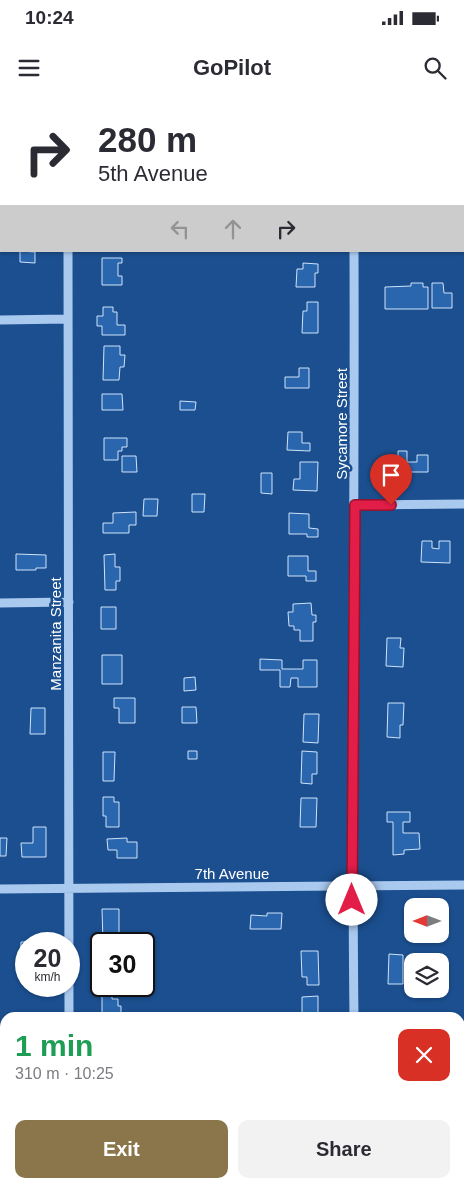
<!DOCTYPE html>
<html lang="en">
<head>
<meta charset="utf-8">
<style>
	:root { --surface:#fff; --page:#f2f2f3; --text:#2b2b33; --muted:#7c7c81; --accent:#8a764a }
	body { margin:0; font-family:Arial,sans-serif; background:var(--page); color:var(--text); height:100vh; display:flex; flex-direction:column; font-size:19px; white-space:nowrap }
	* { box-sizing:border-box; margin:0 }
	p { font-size:16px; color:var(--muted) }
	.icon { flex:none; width:28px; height:28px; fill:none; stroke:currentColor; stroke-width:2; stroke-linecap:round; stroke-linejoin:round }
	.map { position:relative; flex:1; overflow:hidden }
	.panel { position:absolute; left:0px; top:912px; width:465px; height:176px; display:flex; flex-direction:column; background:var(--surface); border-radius:15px 15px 0 0; box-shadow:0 1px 4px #0004 }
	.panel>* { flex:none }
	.banner { position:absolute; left:0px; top:0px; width:465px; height:152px; box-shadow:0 1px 4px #0004; background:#fff; color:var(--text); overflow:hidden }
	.needle { width:32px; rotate:270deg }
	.fabs { position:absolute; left:404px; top:798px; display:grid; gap:10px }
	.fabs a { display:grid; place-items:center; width:45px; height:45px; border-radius:10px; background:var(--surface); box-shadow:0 1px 4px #0004; font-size:25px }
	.speed { position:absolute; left:15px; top:832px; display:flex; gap:10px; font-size:25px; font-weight:700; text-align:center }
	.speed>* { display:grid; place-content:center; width:65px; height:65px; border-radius:50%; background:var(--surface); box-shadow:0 1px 4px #0004; line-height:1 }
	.speed small { font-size:12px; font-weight:400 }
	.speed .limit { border:2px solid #111; border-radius:8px; background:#fff; color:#111 }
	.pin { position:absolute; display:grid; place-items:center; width:42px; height:42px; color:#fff; margin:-51px -21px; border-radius:50% 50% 50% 0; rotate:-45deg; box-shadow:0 0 5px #0007 }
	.pin .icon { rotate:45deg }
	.me { position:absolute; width:55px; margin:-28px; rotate:0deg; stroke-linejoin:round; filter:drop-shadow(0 0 4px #0008) }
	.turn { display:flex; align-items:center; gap:18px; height:105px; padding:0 15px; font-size:22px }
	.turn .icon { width:65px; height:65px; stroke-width:2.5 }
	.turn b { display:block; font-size:35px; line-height:42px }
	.lanes { display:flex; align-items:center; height:48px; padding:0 15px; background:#0003; justify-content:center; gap:25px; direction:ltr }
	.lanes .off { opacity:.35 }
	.round { display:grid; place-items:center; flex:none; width:52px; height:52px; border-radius:10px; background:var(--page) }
	.overview { display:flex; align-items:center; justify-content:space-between; height:85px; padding:0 15px }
	h1 { font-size:30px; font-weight:700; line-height:38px; color:#1e9e55 }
	.primary-button { display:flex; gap:10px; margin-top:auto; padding:10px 15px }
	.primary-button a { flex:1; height:58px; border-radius:10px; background:var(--accent); color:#fff; font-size:20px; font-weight:700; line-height:58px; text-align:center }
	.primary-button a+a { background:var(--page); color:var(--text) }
	.status { display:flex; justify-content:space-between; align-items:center; height:35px; padding:0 25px; background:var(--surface); direction:ltr }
	.status svg { height:14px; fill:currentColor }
	header { display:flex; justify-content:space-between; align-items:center; height:65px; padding:0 15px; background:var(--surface); font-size:22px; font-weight:700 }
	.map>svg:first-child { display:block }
</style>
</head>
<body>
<div class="status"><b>10:24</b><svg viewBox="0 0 49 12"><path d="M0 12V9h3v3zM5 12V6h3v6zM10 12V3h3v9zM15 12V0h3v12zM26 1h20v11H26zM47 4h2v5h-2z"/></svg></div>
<header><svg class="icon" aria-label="menu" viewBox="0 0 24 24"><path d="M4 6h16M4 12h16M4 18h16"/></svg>GoPilot<svg class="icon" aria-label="search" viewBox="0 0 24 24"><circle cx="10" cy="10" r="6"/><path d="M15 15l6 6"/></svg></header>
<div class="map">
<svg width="464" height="1088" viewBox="0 0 464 1088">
	<rect width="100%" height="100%" fill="#1b4f8f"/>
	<path fill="#2a66ad" stroke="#cfe3fa" d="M20,151L35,152V163L20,162Z
		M102,158H122V163H118V176H122V185H102Z
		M303,163L318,164V173H315V187H296L297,169H303Z
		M411,183H423V187H428V209H385V187L411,186Z
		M432,183H443L444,193H452V208H432Z
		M307,202H318V233H302L303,211H307Z
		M103,207H113V212H117V225H125V235H102V226H97V216H103Z
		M104,246H120V255H125L124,267H120L119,280H103Z
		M299,268H309V288H285V277H299Z
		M102,294H122L123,310H102Z
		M180,301L196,302L195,310H180Z
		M288,332H302V343H310V351L287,350Z
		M104,338H127V347H122V351H118V360H104Z
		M398,351H407V362H417V355H428V372H386V356H398Z
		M122,356H136L137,372H122Z
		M300,362H318L317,391L293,390L294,379H300Z
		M261,373H272V394L261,393Z
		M192,394H205L204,412H192Z
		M144,399H158L157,416H143Z
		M136,412V425H129V433H103V423H113V413Z
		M289,413L309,414V428L318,429V437H307V434H289Z
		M422,441H432V448L439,449V441H450V463L421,462Z
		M16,454L46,455V468H36V470H16Z
		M115,454V467H120V481H116V490H105L104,455Z
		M288,456H308V471H316V481H306V476H288Z
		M311,503L312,515H316V522H313V541H300V530H294V526H289L288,512H293V504Z
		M101,507H116V529H101Z
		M387,538H401L400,548H404L403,567L386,566Z
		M102,555H122V584H102Z
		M260,559L282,560V569H303V560H317V587H298V578H291L290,587H280V570H260Z
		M195,577L196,590L184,591V578Z
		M114,598H135V623H119V608H114Z
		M388,603H404L403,625H400V638L387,637Z
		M182,607H196L197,623H182Z
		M31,608H45V634H30Z
		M304,614H319L318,643L303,642Z
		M188,651H197V659H188Z
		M302,651L317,652V674H312V684L301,683Z
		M103,652H115L114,681H103Z
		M103,697H114V702H119V727H106V716H103Z
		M301,698H317L316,727H300Z
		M387,712H410V722H403V733H419L420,749L404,750V754L393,755V722H387Z
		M33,727H46V757H22L21,743H33Z
		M0,738H7L6,756H0Z
		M127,738V742H137V758H117V750H108L107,739Z
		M102,809H119V842H103Z
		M267,813H282L281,829H250L251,815L267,816Z
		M21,842H41V844H26V872H20Z
		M301,851H318L319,885H307V877H302Z
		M389,854L403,855V884H388Z
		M102,895H112V899H118V906H121V918H102Z
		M318,896V918H302V897Z
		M0,1027H5V1040H0Z
		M105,1084H127V1088H105Z"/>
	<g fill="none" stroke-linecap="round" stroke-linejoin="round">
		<path stroke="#a9c9ee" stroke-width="9" d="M67,0V1
			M353,0V1
			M68,151L69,918
			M354,151C355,407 351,662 354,918
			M0,220L68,219
			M355,405L464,404
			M0,503L69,502
			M0,789L464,785
			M0,1073H5
			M69,1084V1088
			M356,1084V1088"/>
	</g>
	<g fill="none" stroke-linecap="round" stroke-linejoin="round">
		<defs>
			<path id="route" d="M352,800L355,405H391"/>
		</defs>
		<use href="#route" stroke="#92132f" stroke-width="12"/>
		<use href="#route" stroke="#e11d48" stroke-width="9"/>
	</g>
	<g text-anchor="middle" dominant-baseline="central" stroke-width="5" stroke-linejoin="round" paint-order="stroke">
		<g font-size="15" fill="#fff" stroke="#1b4f8f">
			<text transform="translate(341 324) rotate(-90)">Sycamore Street</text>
			<text transform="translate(55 534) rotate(-90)">Manzanita Street</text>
			<text x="232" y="773">7th Avenue</text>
		</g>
	</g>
</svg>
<div class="fabs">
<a><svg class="needle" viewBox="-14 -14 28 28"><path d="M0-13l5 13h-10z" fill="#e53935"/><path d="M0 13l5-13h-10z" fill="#7c7c81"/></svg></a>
<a><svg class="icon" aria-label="layers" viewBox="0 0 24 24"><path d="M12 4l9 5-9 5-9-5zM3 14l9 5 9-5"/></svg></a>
</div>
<div class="speed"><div>20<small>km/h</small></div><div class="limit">30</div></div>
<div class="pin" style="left:391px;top:405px;background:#d93025"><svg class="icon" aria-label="arrive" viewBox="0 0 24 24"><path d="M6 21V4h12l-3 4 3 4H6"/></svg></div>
<svg class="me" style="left:352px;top:800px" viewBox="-20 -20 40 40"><circle r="19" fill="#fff"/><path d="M0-13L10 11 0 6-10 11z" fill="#e11d48"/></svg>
<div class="banner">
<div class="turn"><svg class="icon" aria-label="right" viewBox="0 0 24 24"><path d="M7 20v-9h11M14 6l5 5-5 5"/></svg><div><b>280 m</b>5th Avenue</div></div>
<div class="lanes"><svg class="icon off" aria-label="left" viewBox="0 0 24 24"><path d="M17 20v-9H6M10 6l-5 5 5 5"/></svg><svg class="icon off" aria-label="ahead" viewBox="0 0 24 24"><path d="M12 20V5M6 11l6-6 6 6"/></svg><svg class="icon" aria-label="right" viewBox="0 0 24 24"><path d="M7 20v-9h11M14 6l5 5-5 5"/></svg></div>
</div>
<section class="panel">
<div class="overview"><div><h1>1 min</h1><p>310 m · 10:25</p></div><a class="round" style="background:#d93025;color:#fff"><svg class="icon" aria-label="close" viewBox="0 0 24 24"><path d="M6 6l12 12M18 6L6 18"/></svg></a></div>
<div class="primary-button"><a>Exit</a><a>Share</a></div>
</section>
</div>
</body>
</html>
